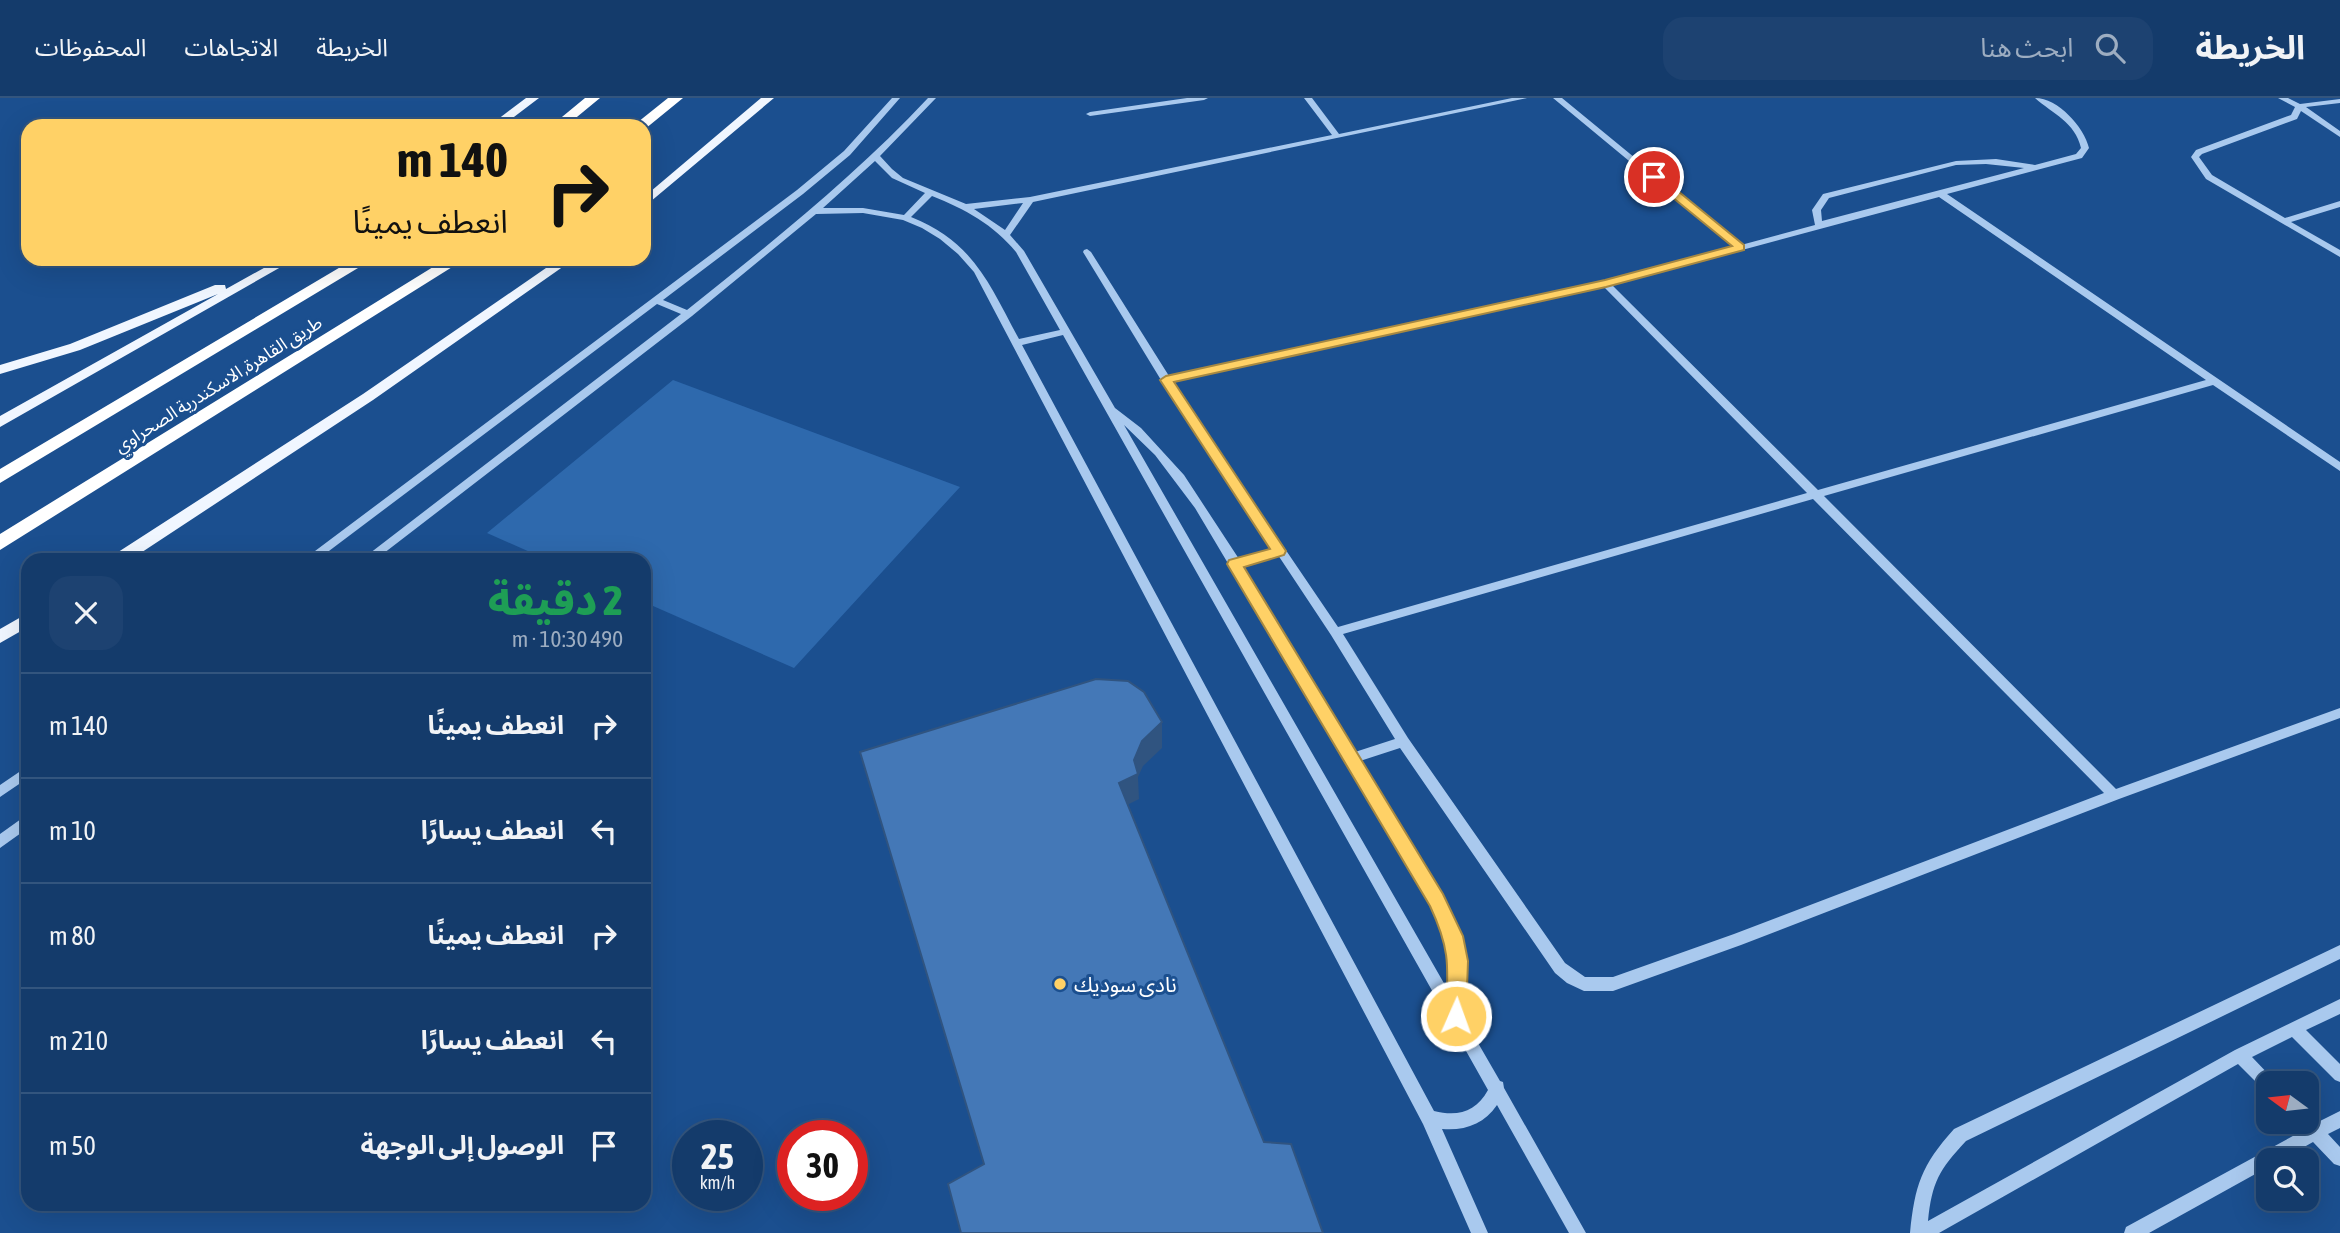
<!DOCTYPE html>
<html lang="ar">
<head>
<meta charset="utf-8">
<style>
	:root { --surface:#143b6b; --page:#1d4271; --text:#f1f3f6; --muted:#9dadc1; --line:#33557e }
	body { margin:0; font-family:"Asap Condensed","Noto Sans Arabic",sans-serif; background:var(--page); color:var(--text); direction:rtl; height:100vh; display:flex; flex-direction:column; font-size:26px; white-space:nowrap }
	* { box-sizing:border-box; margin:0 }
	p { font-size:23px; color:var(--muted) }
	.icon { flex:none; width:38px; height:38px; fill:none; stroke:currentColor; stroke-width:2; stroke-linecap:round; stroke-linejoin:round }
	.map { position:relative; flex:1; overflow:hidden; direction:ltr }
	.drawer { position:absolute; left:21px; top:455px; width:630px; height:658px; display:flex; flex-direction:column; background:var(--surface); border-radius:21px; box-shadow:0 7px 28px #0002,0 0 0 2px var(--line); direction:rtl }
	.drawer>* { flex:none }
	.top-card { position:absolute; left:21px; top:21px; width:630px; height:147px; border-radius:21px; box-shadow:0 7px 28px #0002,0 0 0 2px var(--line); direction:rtl; background:#ffd166; color:#111; overflow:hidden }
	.needle { width:46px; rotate:285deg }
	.tools { position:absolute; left:2256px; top:973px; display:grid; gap:14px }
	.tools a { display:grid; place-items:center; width:63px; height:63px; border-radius:14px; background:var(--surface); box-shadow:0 7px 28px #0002,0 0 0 2px var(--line); font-size:35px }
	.speed { position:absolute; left:672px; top:1022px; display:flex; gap:14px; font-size:35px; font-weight:700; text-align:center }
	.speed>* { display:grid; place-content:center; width:91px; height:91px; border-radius:50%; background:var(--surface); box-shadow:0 7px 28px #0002,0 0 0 2px var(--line); line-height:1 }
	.speed small { font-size:18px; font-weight:400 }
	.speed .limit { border:10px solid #d22; background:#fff; color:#111 }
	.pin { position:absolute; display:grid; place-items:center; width:60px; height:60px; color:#fff; margin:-30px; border:4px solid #fff; border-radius:50%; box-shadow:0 2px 7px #0007 }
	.me { position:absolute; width:77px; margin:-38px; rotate:2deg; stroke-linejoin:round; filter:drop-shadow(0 0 5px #0008) }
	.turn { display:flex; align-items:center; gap:24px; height:147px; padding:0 28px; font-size:32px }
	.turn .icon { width:91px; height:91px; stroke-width:2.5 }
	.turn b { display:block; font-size:49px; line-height:60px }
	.round { display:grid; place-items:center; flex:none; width:74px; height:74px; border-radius:21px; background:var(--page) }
	.headline { display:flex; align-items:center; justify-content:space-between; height:119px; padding:0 28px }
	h1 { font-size:42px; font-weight:800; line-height:52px; color:#1e9e55 }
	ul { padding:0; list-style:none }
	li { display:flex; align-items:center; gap:21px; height:105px; padding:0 28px; border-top:2px solid var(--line) }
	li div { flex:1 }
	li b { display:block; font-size:26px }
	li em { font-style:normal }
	header { display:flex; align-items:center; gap:42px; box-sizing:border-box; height:98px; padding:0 35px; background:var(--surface); border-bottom:2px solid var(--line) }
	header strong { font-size:33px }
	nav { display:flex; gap:38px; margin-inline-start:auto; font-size:24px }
	.search { width:490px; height:63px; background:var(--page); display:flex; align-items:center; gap:18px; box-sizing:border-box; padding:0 24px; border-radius:21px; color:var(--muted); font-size:26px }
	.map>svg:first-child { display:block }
</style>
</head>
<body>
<header>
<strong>الخريطة</strong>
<div class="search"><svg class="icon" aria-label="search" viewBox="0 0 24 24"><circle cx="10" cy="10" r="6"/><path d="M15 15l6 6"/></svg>ابحث هنا</div>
<nav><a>الخريطة</a><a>الاتجاهات</a><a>المحفوظات</a></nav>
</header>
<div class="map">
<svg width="2340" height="1135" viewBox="0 0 2340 1135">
	<rect width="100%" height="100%" fill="#1b4f8f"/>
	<path fill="#2e69ad" d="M673,282L960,389L794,570L644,504V462H548L487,435Z"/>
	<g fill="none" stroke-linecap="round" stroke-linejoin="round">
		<path fill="#a9c9ee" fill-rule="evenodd" d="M892,0H900L850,57L803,96L663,202L687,212C771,145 854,79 928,0H936L880,58L892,71L903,80L966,106L1030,99L1332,37L1304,0H1312L1339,36L1512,0H1527L1033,104L1010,137L1024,153L1115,310L1141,330L1184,377L1239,461L1273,451L1161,282L1083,154L1084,152L1087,151L1091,154L1169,278L1605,184L1733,149L1553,0H1562L1741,147L1815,127L1812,112L1823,96L1956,63L1996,61L2035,67L2076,56L2081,50C2075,24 2053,16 2035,0C2058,0 2084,29 2089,50L2082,60L1947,96L2340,364V373L2213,287L1824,398L2116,691L2340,610V620L2119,701L1741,847L1613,893H1584L1567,885L1555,875L1400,650L1360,663L1441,798L1460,838L1465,863L1463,919L1500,983L1503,984L1504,990L1586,1135H1569L1497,1007C1484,1026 1465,1033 1442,1031L1488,1135H1471L1423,1026L974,174L958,156L940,141L922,130L903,122L863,115L816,116L692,218L375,462H361L681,216L657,206L317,462H303L797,92L844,53ZM875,63L892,80L925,95L904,117L863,110H823ZM1986,66L2024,70L1822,123L1821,112L1829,100L1956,67ZM932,98C965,111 994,127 1016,154L1060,232L1019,241C989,186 974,144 911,119ZM1939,99L2206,282L1818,392L1612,187ZM1023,105L1005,132L974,111ZM1604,189L1807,395L1338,529L1172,284ZM1063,237L1488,992C1476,1014 1458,1019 1434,1013L1022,247ZM1124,327L1155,357L1195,410L1431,806C1448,843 1451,854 1449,894ZM1813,401L2104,695L1734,836L1613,879H1585L1565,865L1408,640L1343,536ZM1278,457L1331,537L1395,641L1355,654L1243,468Z
			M1187,0H1208L1204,2L1090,18L1086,16L1090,14Z
			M2278,0H2288L2300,6L2340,1V5L2306,9L2340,33V39L2301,13L2297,21L2202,56L2199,59L2212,77L2285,120L2340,103V109L2291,124L2340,152V159L2206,81L2191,59L2196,52L2291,17L2295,9Z
			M28,668V680L0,699V687Z
			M28,716V730L0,750V736Z
			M2340,847V861L1966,1043C1939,1072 1932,1084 1928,1123L2235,952L2340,901V916L2306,932L2340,966V984L2335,982L2292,939L2252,959L2273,981L2275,985H2268V994L2263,991L2238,966L1939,1135H1910C1915,1087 1921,1068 1954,1031Z
			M2340,1013V1030L2328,1036L2340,1049V1068L2334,1066L2313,1044L2281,1062H2268V1069L2149,1135H2124L2126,1129L2302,1033L2296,1024H2306V1017L2316,1025Z"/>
		<path fill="#f0f6ff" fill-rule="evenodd" d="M526,0H539L502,28H489Z
			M761,0H774L644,109V99Z
			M280,161H295L0,329V318L218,196L80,252L0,276V267L70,246L215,187H225L226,191Z
			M559,161H574L373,302L130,462H110L112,458L363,296Z
			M28,515V529L0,545V531Z"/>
		<path fill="#fff" fill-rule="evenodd" d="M585,0H600L566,28H551Z
			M668,0H683L645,31L644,28H633Z
			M354,161H373L0,385V371Z
			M446,161H465L0,452V436Z"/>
	</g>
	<path fill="#305480" d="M1162,624V650L1143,668L1138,679L1139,701L1121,710L1119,685L1142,643Z"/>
	<path fill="#4478b7" stroke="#305480" stroke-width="2" d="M1096,581L1128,583L1144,594L1162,624L1142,643L1134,662L1138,676L1119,685L1264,1044L1291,1046L1323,1135H961L948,1086L984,1066L860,654Z"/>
	<path fill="#ffd166" stroke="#a68842" stroke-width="2" d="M1650,76H1657L1744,147V152L1606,189L1174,284L1286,453L1284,457L1244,469L1443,796L1463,838L1468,863L1466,918L1463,925L1456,927L1449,925L1446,918C1448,869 1451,853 1430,808L1227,466L1229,462L1270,451L1160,282L1166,278L1605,182L1732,148L1650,81Z"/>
	<circle fill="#ffd166" stroke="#1b4f8f" stroke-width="2.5" cx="1060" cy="886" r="7"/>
	<g text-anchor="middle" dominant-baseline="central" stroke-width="6" stroke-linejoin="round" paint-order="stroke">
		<g font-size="18" fill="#fff" stroke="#1b4f8f">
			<text transform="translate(218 286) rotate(-32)">طريق القاهرة, الاسكندرية الصحراوي</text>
		</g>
		<g font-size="21" fill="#fff" stroke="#1b4f8f" text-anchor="start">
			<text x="1074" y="886">نادى سوديك</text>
		</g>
	</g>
</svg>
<div class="tools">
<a><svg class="needle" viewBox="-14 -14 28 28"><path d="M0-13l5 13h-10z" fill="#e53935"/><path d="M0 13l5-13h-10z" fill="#9dadc1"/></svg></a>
<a><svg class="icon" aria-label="search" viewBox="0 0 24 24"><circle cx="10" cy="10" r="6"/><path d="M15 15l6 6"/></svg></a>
</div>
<div class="speed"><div>25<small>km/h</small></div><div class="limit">30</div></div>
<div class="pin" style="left:1654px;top:79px;background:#d93025"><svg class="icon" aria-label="arrive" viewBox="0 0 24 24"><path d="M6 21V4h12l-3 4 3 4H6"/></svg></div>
<svg class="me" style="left:1456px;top:918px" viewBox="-20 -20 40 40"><circle r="17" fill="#ffd166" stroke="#fff" stroke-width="3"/><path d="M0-11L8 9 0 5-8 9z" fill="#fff"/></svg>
<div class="top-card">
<div class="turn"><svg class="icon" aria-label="right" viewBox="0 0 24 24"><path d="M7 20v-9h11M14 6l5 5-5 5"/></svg><div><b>140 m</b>انعطف يمينًا</div></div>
</div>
<section class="drawer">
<div class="headline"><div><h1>2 دقيقة</h1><p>490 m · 10:30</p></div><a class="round"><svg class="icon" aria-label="close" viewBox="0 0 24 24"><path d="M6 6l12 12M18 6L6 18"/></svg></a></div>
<ul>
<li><svg class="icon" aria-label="right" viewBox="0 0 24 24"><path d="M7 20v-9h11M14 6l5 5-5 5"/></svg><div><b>انعطف يمينًا</b></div><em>140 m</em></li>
<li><svg class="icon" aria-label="left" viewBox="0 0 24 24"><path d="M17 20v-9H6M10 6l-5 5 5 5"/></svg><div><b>انعطف يسارًا</b></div><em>10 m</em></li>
<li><svg class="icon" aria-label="right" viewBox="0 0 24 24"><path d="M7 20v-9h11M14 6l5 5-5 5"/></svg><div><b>انعطف يمينًا</b></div><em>80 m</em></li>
<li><svg class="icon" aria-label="left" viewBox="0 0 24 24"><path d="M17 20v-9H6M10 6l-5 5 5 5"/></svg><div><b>انعطف يسارًا</b></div><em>210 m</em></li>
<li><svg class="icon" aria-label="arrive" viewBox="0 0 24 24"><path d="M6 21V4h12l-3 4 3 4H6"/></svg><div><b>الوصول إلى الوجهة</b></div><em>50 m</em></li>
</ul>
</section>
</div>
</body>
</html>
